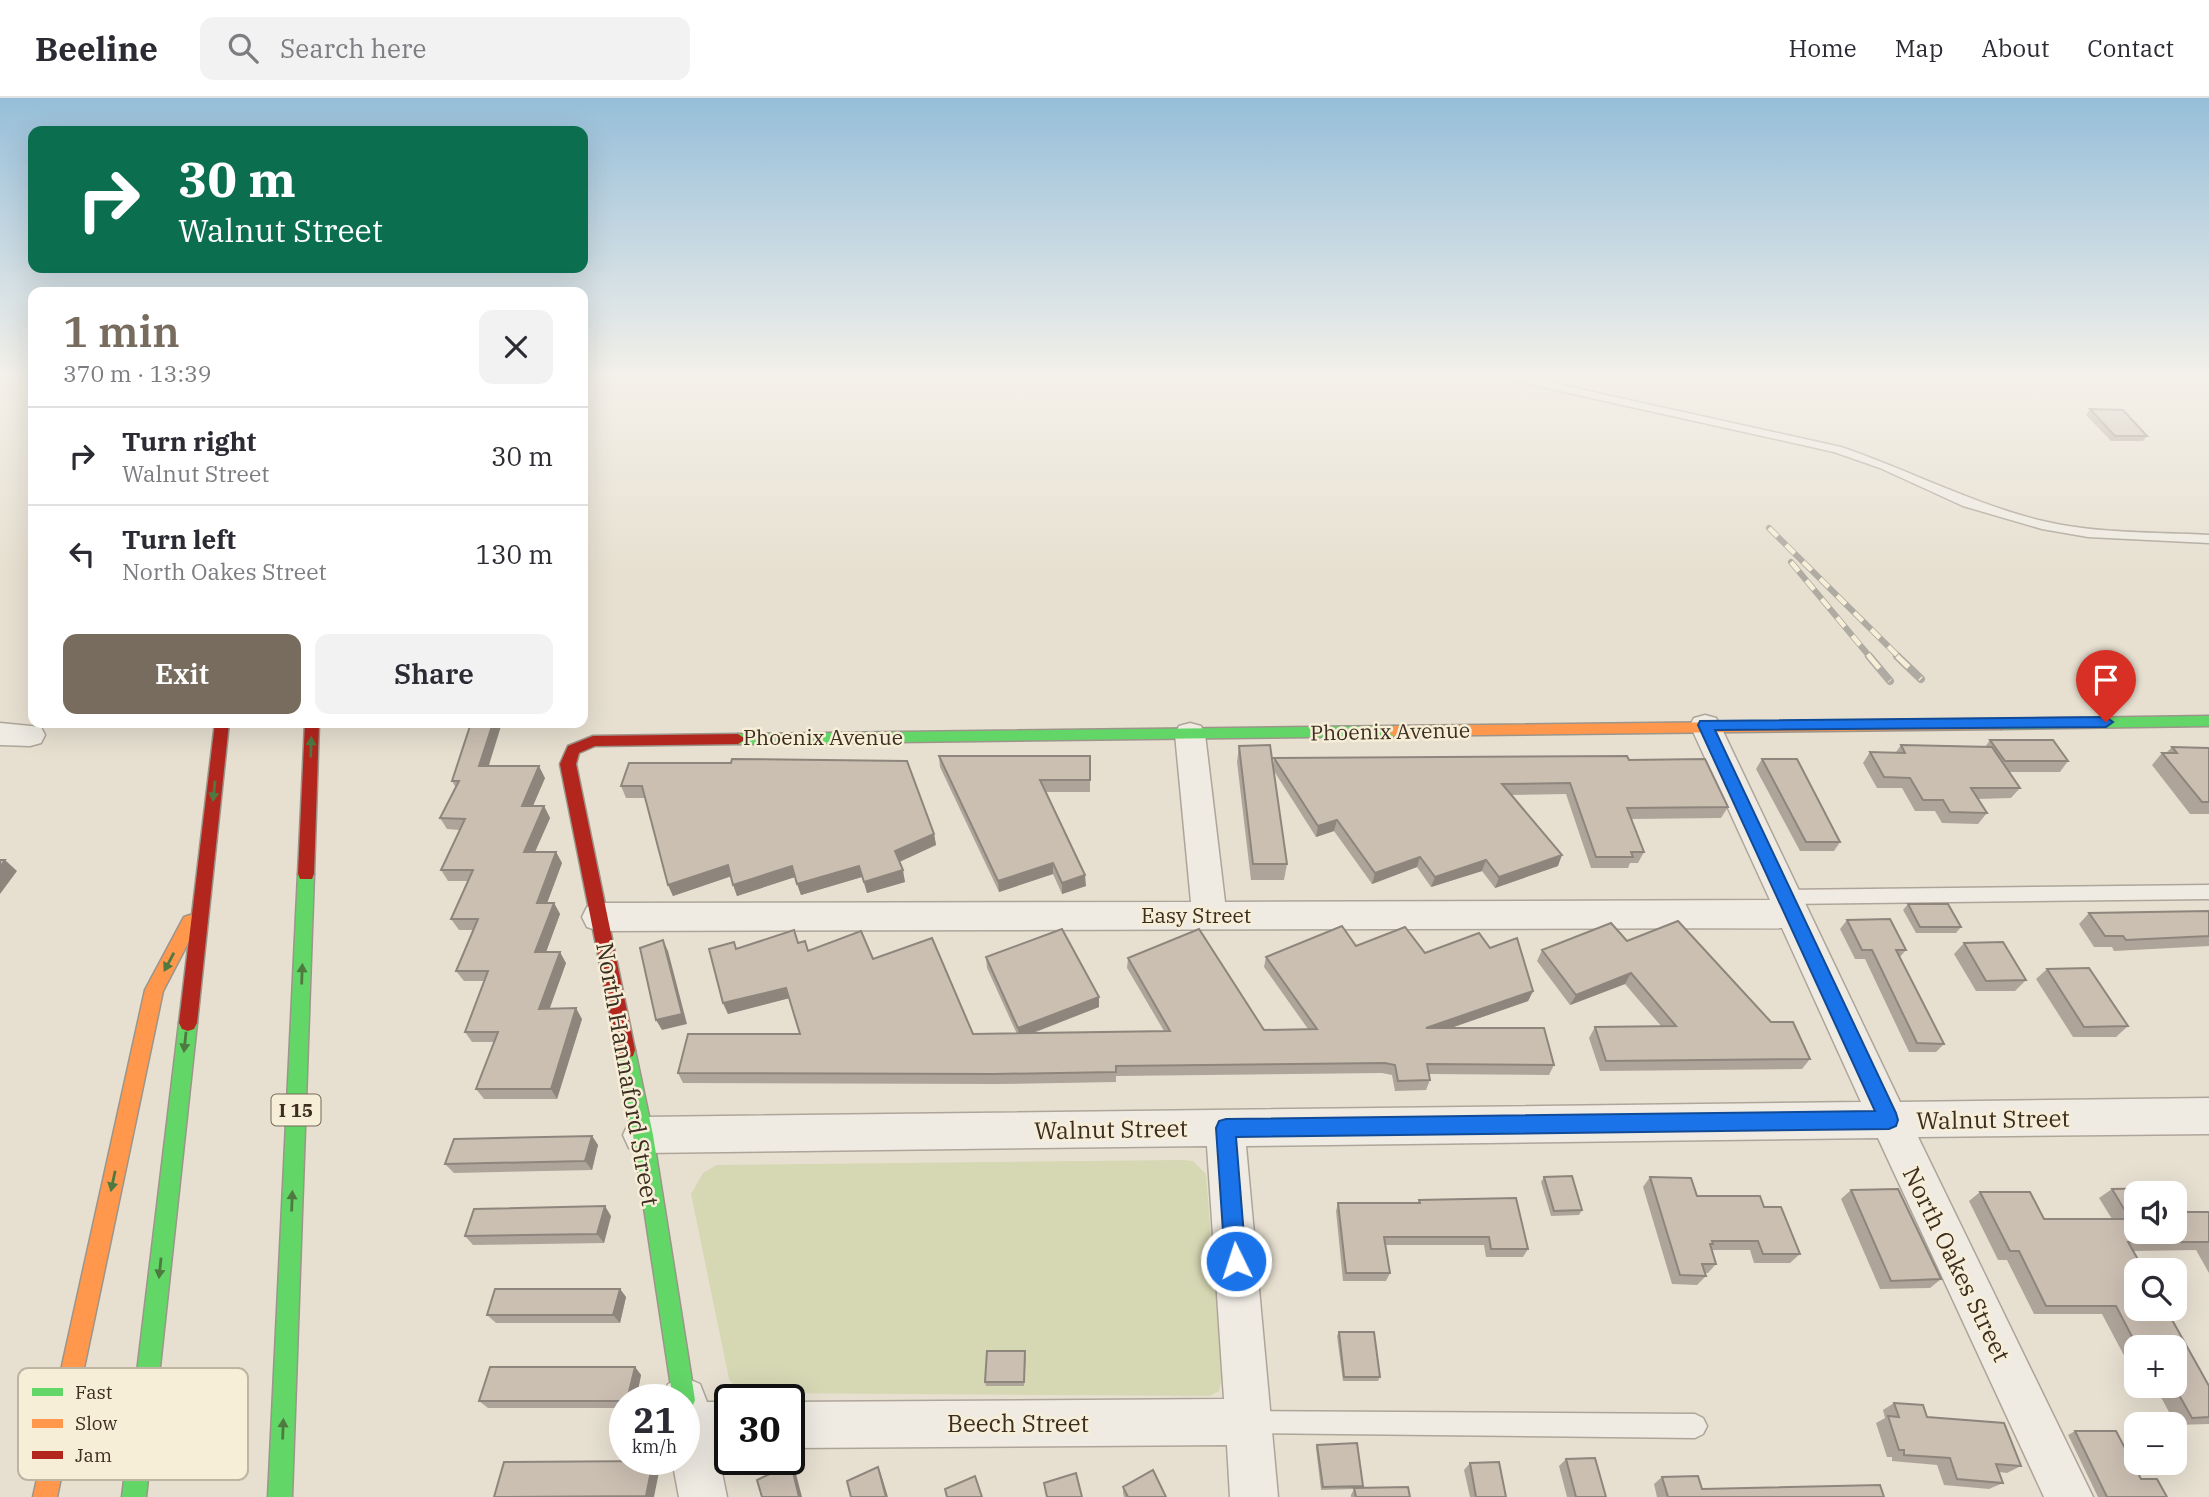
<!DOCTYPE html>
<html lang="en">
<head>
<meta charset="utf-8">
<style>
	:root { --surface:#fff; --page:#f2f2f3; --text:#2b2b33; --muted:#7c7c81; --line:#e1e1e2; --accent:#786c5e }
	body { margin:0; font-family:"IBM Plex Serif",serif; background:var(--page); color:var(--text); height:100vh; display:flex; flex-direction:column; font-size:26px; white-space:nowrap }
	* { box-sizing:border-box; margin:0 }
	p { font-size:23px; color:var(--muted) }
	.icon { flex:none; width:38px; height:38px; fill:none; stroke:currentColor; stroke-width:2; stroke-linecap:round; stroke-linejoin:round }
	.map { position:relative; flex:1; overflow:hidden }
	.side { position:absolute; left:28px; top:189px; width:560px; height:441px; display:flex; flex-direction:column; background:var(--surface); border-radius:14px; box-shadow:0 7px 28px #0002 }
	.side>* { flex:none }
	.top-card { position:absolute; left:28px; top:28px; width:560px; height:147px; border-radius:14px; box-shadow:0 7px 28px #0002; background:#0b6e4f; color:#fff; overflow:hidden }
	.tools { position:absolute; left:2124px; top:1083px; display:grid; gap:14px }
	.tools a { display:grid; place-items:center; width:63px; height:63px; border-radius:14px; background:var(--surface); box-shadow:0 7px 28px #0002; font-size:35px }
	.speed { position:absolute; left:609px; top:1286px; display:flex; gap:14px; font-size:35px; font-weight:700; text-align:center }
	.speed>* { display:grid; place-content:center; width:91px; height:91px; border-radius:50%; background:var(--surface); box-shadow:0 7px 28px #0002; line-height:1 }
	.speed small { font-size:18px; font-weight:400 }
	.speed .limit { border:4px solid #111; border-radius:10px; background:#fff; color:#111 }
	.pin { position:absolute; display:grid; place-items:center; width:60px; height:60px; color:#fff; margin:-72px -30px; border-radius:50% 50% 50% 0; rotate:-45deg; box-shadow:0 0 7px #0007 }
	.pin .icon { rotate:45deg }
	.me { position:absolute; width:77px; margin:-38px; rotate:356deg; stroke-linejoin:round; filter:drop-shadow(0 0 5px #0008) }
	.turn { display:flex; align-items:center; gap:24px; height:147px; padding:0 35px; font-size:32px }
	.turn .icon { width:91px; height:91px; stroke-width:2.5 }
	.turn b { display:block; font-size:49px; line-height:60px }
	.round { display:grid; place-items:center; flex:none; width:74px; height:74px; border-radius:14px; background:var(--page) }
	.head { display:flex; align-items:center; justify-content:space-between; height:119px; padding:0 35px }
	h1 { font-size:42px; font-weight:600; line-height:52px; color:var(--accent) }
	.primary-button { display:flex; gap:14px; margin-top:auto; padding:14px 35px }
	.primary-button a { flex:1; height:80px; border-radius:14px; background:var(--accent); color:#fff; font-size:28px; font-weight:600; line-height:80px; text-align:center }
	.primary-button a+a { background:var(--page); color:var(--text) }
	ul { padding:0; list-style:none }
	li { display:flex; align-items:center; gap:21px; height:98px; padding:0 35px; border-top:2px solid var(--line) }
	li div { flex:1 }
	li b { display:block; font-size:26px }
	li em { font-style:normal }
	header { display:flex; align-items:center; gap:42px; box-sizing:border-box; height:98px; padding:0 35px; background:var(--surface); border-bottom:2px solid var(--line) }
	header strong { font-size:33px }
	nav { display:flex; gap:38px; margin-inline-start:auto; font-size:24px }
	.search { width:490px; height:63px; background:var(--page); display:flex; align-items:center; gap:18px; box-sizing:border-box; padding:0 24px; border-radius:14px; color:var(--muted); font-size:26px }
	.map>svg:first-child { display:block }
</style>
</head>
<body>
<header>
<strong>Beeline</strong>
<div class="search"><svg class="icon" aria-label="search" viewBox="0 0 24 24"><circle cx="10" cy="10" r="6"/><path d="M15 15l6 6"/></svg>Search here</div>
<nav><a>Home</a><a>Map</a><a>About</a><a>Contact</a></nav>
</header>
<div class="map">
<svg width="2209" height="1399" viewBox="0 0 2209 1399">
	<rect width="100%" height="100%" fill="#e7e0d1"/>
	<path fill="#d6d7b3" d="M1183,1062L1193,1063L1206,1076L1222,1280L1219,1293L1210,1298L759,1295L735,1289L729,1281L691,1096L703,1075L717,1067Z"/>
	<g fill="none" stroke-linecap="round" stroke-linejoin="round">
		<defs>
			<path id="lane" d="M1496,277H1516L1841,349C1909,372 1972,406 2043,423C2097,436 2154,434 2209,437V445L2088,439L2042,431L1963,408L1880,370L1834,354L1501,280Z
				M2209,787V801L1784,806L1778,804L1776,799L1778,794L1784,792Z
				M1249,1313L1695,1316L1703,1320L1707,1328L1703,1336L1695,1340L1249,1335L1241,1332L1238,1324L1241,1316Z"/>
			<path id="street" d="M1705,617L1716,620L1720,627L1900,1004L2209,1000V1036L1918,1039L2093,1399H2044L1878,1040L1246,1048L1278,1399H1230L1227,1347L789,1350V1304L1224,1301L1207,1048L643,1055L629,1050L623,1037L629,1024L643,1019L1861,1004L1782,830L599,833L587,829L582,819L587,809L599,805L1191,804L1175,636L1179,628L1190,625L1201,628L1205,636L1225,804L1770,802L1690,627L1694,620Z
				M0,625L41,629L45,637L41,645L30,648L0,647Z
				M684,1279L700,1286L707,1304H730V1350H717L727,1399H679L672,1362H684V1302H661L668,1286Z"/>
			<path id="fast" d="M2209,618V628L2001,631L1994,626L2001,621Z
				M1394,628L1401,633L1394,638L738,646L730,641L738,636Z
				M306,769L312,771L314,776L292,1399H268L298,776L300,771Z
				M188,917L194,919L197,925L146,1399H122L179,925L182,919Z
				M626,944L633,946L635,952L653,1037L695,1302L692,1310L684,1313V1302H673L633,1037L617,952L619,946Z"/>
			<path id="slow" d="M2001,621L2008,626L2001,631L1394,638L1387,633L1394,628Z
				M190,817L196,819L199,824L163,893L57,1399H33L145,892L184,819Z"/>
			<path id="jam" d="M215,625H229L197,925L194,931L188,933L182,931L179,925Z
				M305,625H319L314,776L312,781H300L298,776Z
				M738,636L746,641L738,646L595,648L579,655L576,666L635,952L633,958L626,960L619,958L617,952L560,666L568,648L593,638Z"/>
		</defs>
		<use href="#lane" stroke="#ada599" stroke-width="3"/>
		<use href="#street" stroke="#ada599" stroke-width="3"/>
		<use href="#fast" stroke="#9c958a" stroke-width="3"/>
		<use href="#slow" stroke="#9c958a" stroke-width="3"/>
		<use href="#jam" stroke="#9c958a" stroke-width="3"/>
		<use href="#lane" fill="#efebe3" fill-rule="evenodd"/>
		<use href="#street" fill="#efebe3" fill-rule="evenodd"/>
		<use href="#fast" fill="#63d668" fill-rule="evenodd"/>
		<use href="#slow" fill="#ff974d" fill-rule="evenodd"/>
		<use href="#jam" fill="#b3261e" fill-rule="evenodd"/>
		<defs>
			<path id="rail-far1" d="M1769,430L1899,559
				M1791,464L1870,559"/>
			<path id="rail" d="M1869,558L1890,583
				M1897,558L1921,581"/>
		</defs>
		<use href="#rail-far1" stroke="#afaaa2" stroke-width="6"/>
		<use href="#rail" stroke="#afaaa2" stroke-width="8"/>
		<use href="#rail-far1" stroke="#f7eed8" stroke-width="4.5" stroke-dasharray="12" stroke-linecap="butt"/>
		<use href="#rail" stroke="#f7eed8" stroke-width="5" stroke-dasharray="16" stroke-linecap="butt"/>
	</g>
	<path fill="#afa499" d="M2090,311L2147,338L2143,343H2111L2086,317Z
		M1990,642L2068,663L2060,674H2009L2020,690L2011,700L1978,701L1987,715L1978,726L1942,725L1935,713H1915L1902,690H1877L1863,665L1870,654H1896L1901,647L1985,649Z
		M1239,648L1273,668L1274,660L1629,662L1728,709L1721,720L1631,721L1644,754L1638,765H1630L1628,770H1591L1566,696L1511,697L1558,768L1495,790L1482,773L1431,789L1417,769L1372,786L1334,733L1316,739L1274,673L1287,766L1284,782H1251L1237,664Z
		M2172,649L2209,650V716H2190L2152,667L2162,655H2166Z
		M939,658H1090V694H1046L1086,788L1062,796L1053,776L999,794L940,669Z
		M1762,661L1840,744L1834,753H1800L1756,671Z
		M629,665L934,736L936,747L899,764L905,784L867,795L862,779L801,797L795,779L737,798L731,778L673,798L668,787L645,700H626L621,688Z
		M489,668L545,680L533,708H544L550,720L535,754H556L562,765L547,805H554L560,816L546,854L566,865L549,911L582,921L557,1001H484L476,991L494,944H472L465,934L484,883H464L456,873L474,832H459L451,821L468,783H448L441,772L460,732L447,731L440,720L456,690L452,683Z
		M1908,806L1961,829L1956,835H1916L1903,812Z
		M2209,813V848L2114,853L2112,849H2094L2079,826L2089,815Z
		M1847,822L1906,852L1900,859L1944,946L1936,954H1909L1865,861H1855L1840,831Z
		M1627,843L1771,924L1810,961L1802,971L1600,973L1589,940L1595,929L1661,928L1625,886L1570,907L1537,863L1542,852Z
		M798,845L808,853L873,861L973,936H1017L987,870L986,859L1099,899V909L1031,936L1164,933L1127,870L1128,860L1264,932L1308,931L1264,869L1266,859L1356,848L1425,855L1490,850L1533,893L1528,903L1451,930L1554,967L1549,977L1429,976L1430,982L1426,992L1395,993L1392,977L1382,975L1116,978V984L996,986L683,985L678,975L800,936L789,900L728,916L723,905L737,851Z
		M1964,845L2026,882L2015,893H1976L1954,856Z
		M2047,871L2128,928L2116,939H2073L2036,881Z
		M592,1038L598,1047L592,1072L454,1075L445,1066Z
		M1544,1079L1582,1112L1579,1117L1551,1118L1541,1084Z
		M1650,1079L1697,1098L1764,1109L1800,1156L1790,1165H1754L1750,1152H1712L1716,1166L1708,1175H1705L1706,1178L1697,1187L1672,1186L1643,1089Z
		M2112,1091L2183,1114H2209V1175L2196,1152L2133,1153L2209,1288V1326L2176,1327L2155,1288H2175V1250H2137V1265H2128L2102,1216H2034L2007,1162H1998L1969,1103L1980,1094L2044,1121H2112L2099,1100Z
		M1851,1092L1941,1181L1930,1190L1880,1191L1841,1101Z
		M1419,1102L1528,1151L1523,1159H1486L1484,1147H1385L1390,1175L1386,1183H1343L1336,1113L1338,1105H1418Z
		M611,1118L604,1145L473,1147L465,1138Z
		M620,1191L626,1199L620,1225H496L487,1217Z
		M1339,1234L1380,1279L1378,1283H1343L1337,1238Z
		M1026,1257L1024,1288H986L985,1284Z
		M635,1269L641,1277L636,1302H625V1310H488L479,1303Z
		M1894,1305L1927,1319L2021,1368L2007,1375L1999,1374L2003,1385L1989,1391L1944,1387L1937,1367L1892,1363V1359H1887L1876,1325L1885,1320L1883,1312Z
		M2075,1333L2141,1381L2167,1399H2098L2068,1337Z
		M1317,1347L1363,1388L1362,1390L1410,1399H1351V1397L1354,1391L1321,1392L1316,1350Z
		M1566,1361L1606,1399H1567L1559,1368Z
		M1470,1365L1506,1399H1470L1464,1372Z
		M1662,1379L1702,1391L1884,1399H1657L1654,1386Z
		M1123,1389L1166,1399H1124L1123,1395Z"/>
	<path fill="#8e867d" d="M493,625H502L485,680L479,668Z
		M539,668L545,680L528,719L522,708Z
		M544,708L550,720L530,765L524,754Z
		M1337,722L1334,733L1316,739L1318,728Z
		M934,736L936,747L897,765L895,753Z
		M556,754L562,765L543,816L537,805Z
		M1562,757L1558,768L1495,790L1499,779Z
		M1420,759L1417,769L1372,786L1375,775Z
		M5,762L17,773L0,796V769Z
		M1486,762L1482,773L1431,789L1435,779Z
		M1053,765V776L999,794L998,783Z
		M728,767L732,778L673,798L668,787Z
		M792,768L795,779L737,798L733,787Z
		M859,768L862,779L801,797L797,786Z
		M903,772L905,784L867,795L864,784Z
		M1085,777L1086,788L1062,796V785Z
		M554,805L560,816L542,865L535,854Z
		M663,842L668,853L687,926L662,932L656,922Z
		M560,854L566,865L546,921L539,911Z
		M1631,875L1625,886L1570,907L1576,897Z
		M786,890L790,900L728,916L723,905Z
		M1533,893L1528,903L1422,940L1426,930Z
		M1099,899V909L1019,940L1018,930Z
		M576,910L582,921L557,1001L551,991Z
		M592,1038L598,1047L592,1072L585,1063Z
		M605,1108L611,1118L604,1145L597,1136Z
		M620,1191L626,1199L620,1225L613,1217Z
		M635,1269L641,1277L636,1302H627Z
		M653,1363L660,1369L654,1399H647L646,1398Z
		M791,1366L795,1372L802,1399H799Z
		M878,1369L881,1376L888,1399H886Z"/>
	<path fill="#cbbfb2" stroke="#8e867d" stroke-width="2" d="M2090,311L2123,312L2147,338H2115Z
		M471,625H493L479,668H539L522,708H544L524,754H556L537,805H554L535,854H560L539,911L576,910L551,991H476L498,934H465L488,873H456L478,821H451L473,772H441L465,721L440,720L459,683H452Z
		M1990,642H2053L2068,663H2005Z
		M1270,647L1287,766H1253L1239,648Z
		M1901,647L1992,649L2020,690H1971L1987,715L1950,714L1943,702H1923L1910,680L1884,679L1870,654L1905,655Z
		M2172,649L2209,650V704H2202L2162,655H2177Z
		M939,658H1090V682H1040L1085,777L1062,785L1053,765L998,783Z
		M1627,658L1629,662L1705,661L1728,709L1627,710L1644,754H1631L1633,759H1596L1570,685L1502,686L1562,757L1499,779L1486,762L1435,779L1420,759L1375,775L1337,722L1318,728L1274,660Z
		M732,661L907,663L934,736L895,753L903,772L864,784L859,768L797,786L792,768L733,787L728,767L668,787L642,688H621L629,665H731Z
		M1762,661H1797L1840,744H1806Z
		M0,762H5L0,769Z
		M1908,806H1948L1961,829H1920Z
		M2209,813V838L2126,842L2123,838H2105L2089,815Z
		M1890,821L1906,852H1896L1944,946L1917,945L1872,852H1862L1847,822Z
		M1678,823L1771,924H1793L1810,961L1606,963L1595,929L1676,928L1631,875L1576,897L1542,852L1611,825L1627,843Z
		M1342,828L1356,848L1405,829L1425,855L1479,835L1490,850L1517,840L1533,893L1426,930H1544L1554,967L1427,966L1430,982L1398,983L1395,967L1385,965L1116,968V974L994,976L678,975L688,936H800L786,890L723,905L709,851L734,844L736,851L794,832L798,845L805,843L808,853L861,833L873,861L932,840L973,936L1170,933L1128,860L1199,831L1264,932L1317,931L1266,859Z
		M1062,831L1099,899L1018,930L986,859Z
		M663,842L682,916L656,922L640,850Z
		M2003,844L2026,882L1986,883L1964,845Z
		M2089,870L2128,928L2084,929L2047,871Z
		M592,1038L585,1063L445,1066L454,1041Z
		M1572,1078L1582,1112L1554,1113L1544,1079Z
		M1650,1079L1691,1080L1697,1098H1760L1764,1109H1781L1800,1156H1763L1758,1143H1712L1713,1146H1710L1716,1166H1702L1706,1178L1680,1177Z
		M2168,1090L2172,1096H2137V1134H2175V1101L2183,1114H2209V1144H2128L2144,1172H2137V1211H2166L2209,1288V1319L2192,1320L2174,1288H2175V1250H2138L2116,1208H2046L2019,1153H2010L1980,1094H2030L2044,1121H2130L2112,1091Z
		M1898,1091L1941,1181L1891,1183L1851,1092Z
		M1516,1100L1528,1151H1491L1489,1139H1384L1390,1175H1346L1338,1105H1420L1419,1102Z
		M605,1108L597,1136L465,1138L474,1111Z
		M495,1191H620L613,1217H487Z
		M1339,1234H1374L1380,1279H1344Z
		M987,1253H1025L1024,1284H985Z
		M490,1269H635L627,1302L625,1303H479Z
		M1894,1305L1923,1307L1927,1319L2004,1325L2021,1368L1996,1366L2003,1385L1957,1381L1950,1360L1904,1357V1352H1899L1888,1318L1899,1319Z
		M2075,1333H2116L2141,1381H2157L2167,1399H2107Z
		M1357,1345L1363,1388L1323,1389L1317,1347Z
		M1595,1360L1606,1399H1576L1566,1361Z
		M653,1363L646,1398L494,1399L504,1364Z
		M1499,1364L1506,1399H1476L1470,1365Z
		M791,1366L799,1399H762L757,1382Z
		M878,1369L886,1399H851L847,1383Z
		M1153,1372L1166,1399H1128L1123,1389Z
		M1076,1375L1082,1399H1047L1044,1385Z
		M975,1378L982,1399H947L945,1391Z
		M1698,1378L1702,1391L1880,1387L1884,1399H1668L1662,1379Z
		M1408,1389L1410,1399H1356L1354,1390Z"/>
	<defs><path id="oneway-solid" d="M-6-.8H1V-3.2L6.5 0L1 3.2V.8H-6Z" transform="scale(1.75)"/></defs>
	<g fill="#4e7a40">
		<use href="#oneway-solid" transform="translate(311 649) rotate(-88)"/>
		<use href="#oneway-solid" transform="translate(214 693) rotate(96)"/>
		<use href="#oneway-solid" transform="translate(169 864) rotate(118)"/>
		<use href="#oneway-solid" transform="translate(302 876) rotate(-88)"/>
		<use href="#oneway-solid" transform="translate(185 944) rotate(96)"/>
		<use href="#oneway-solid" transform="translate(113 1083) rotate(102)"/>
		<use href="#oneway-solid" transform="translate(292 1103) rotate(-88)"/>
		<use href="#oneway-solid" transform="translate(160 1170) rotate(96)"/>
		<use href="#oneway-solid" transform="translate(283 1331) rotate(-88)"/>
	</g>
	<linearGradient id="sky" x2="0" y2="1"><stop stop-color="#96bed9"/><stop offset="0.59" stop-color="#f4f1ea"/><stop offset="1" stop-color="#f4f1ea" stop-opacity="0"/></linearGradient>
	<rect width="2209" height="473" fill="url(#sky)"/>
	<path fill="#1a73e8" stroke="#114b97" stroke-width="2" d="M2106,619L2113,624L2106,629L1715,632L1896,1015L1898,1022L1896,1028L1889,1031L1236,1039L1246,1163L1243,1171L1236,1174L1228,1171L1225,1163L1216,1030L1219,1023L1226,1021L1875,1013L1698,627L1700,623Z"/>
	<g text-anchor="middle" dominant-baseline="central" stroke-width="5" stroke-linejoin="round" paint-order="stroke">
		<rect fill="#f7eed8" stroke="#756857" stroke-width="2" x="271.5" y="996.5" width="49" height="31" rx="5"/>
		<g font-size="19" font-weight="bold" fill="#3d2e20">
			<text x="296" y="1012">I 15</text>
		</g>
		<g font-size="21" fill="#3d2e20" stroke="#f7eed8">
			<text transform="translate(1390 633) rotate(-1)">Phoenix Avenue</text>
			<text x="823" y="639">Phoenix Avenue</text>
			<text x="1196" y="817">Easy Street</text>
		</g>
		<g font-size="24" fill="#3d2e20" stroke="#f7eed8">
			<text transform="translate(628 976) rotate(80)">North Hannaford Street</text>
			<text transform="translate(1993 1021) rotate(-1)">Walnut Street</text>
			<text transform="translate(1111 1031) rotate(-1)">Walnut Street</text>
			<text transform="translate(1957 1166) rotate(64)">North Oakes Street</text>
			<text x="1018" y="1325">Beech Street</text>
		</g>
	</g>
	<rect x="18" y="1270" width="230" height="112" rx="10" fill="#f7eed8" stroke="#bfb4a1" stroke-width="2"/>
	<rect x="32" y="1290" width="31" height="8" fill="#63d668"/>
	<rect x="32" y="1321" width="31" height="9" fill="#ff974d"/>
	<rect x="32" y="1353" width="31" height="8" fill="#b3261e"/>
	<g font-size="19" fill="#3d2e20">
		<text x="75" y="1301">Fast</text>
		<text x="75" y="1332">Slow</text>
		<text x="75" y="1364">Jam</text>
	</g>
</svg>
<div class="tools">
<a><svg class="icon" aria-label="sound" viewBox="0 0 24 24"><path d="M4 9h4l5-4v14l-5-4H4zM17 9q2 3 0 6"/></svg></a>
<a><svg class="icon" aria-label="search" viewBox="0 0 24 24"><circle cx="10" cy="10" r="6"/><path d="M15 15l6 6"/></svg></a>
<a>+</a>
<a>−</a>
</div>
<div class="speed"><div>21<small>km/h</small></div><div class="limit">30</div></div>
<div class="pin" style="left:2106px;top:624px;background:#d93025"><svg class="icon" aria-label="arrive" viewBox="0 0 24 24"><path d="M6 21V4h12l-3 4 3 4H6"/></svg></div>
<svg class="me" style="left:1236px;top:1163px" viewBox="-20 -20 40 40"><circle r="17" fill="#1a73e8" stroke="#fff" stroke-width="3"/><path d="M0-11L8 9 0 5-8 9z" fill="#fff"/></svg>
<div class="top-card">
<div class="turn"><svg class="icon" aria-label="right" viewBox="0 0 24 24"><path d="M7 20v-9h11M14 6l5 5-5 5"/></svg><div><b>30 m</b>Walnut Street</div></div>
</div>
<section class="side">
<div class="head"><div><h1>1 min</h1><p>370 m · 13:39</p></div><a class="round"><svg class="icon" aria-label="close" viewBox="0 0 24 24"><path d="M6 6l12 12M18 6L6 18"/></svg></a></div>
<ul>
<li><svg class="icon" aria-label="right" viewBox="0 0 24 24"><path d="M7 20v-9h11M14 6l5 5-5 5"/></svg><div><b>Turn right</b><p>Walnut Street</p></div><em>30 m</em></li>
<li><svg class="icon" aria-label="left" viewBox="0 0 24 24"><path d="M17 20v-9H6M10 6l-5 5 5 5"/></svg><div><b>Turn left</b><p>North Oakes Street</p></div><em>130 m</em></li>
</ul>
<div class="primary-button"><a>Exit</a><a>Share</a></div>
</section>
</div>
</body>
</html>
